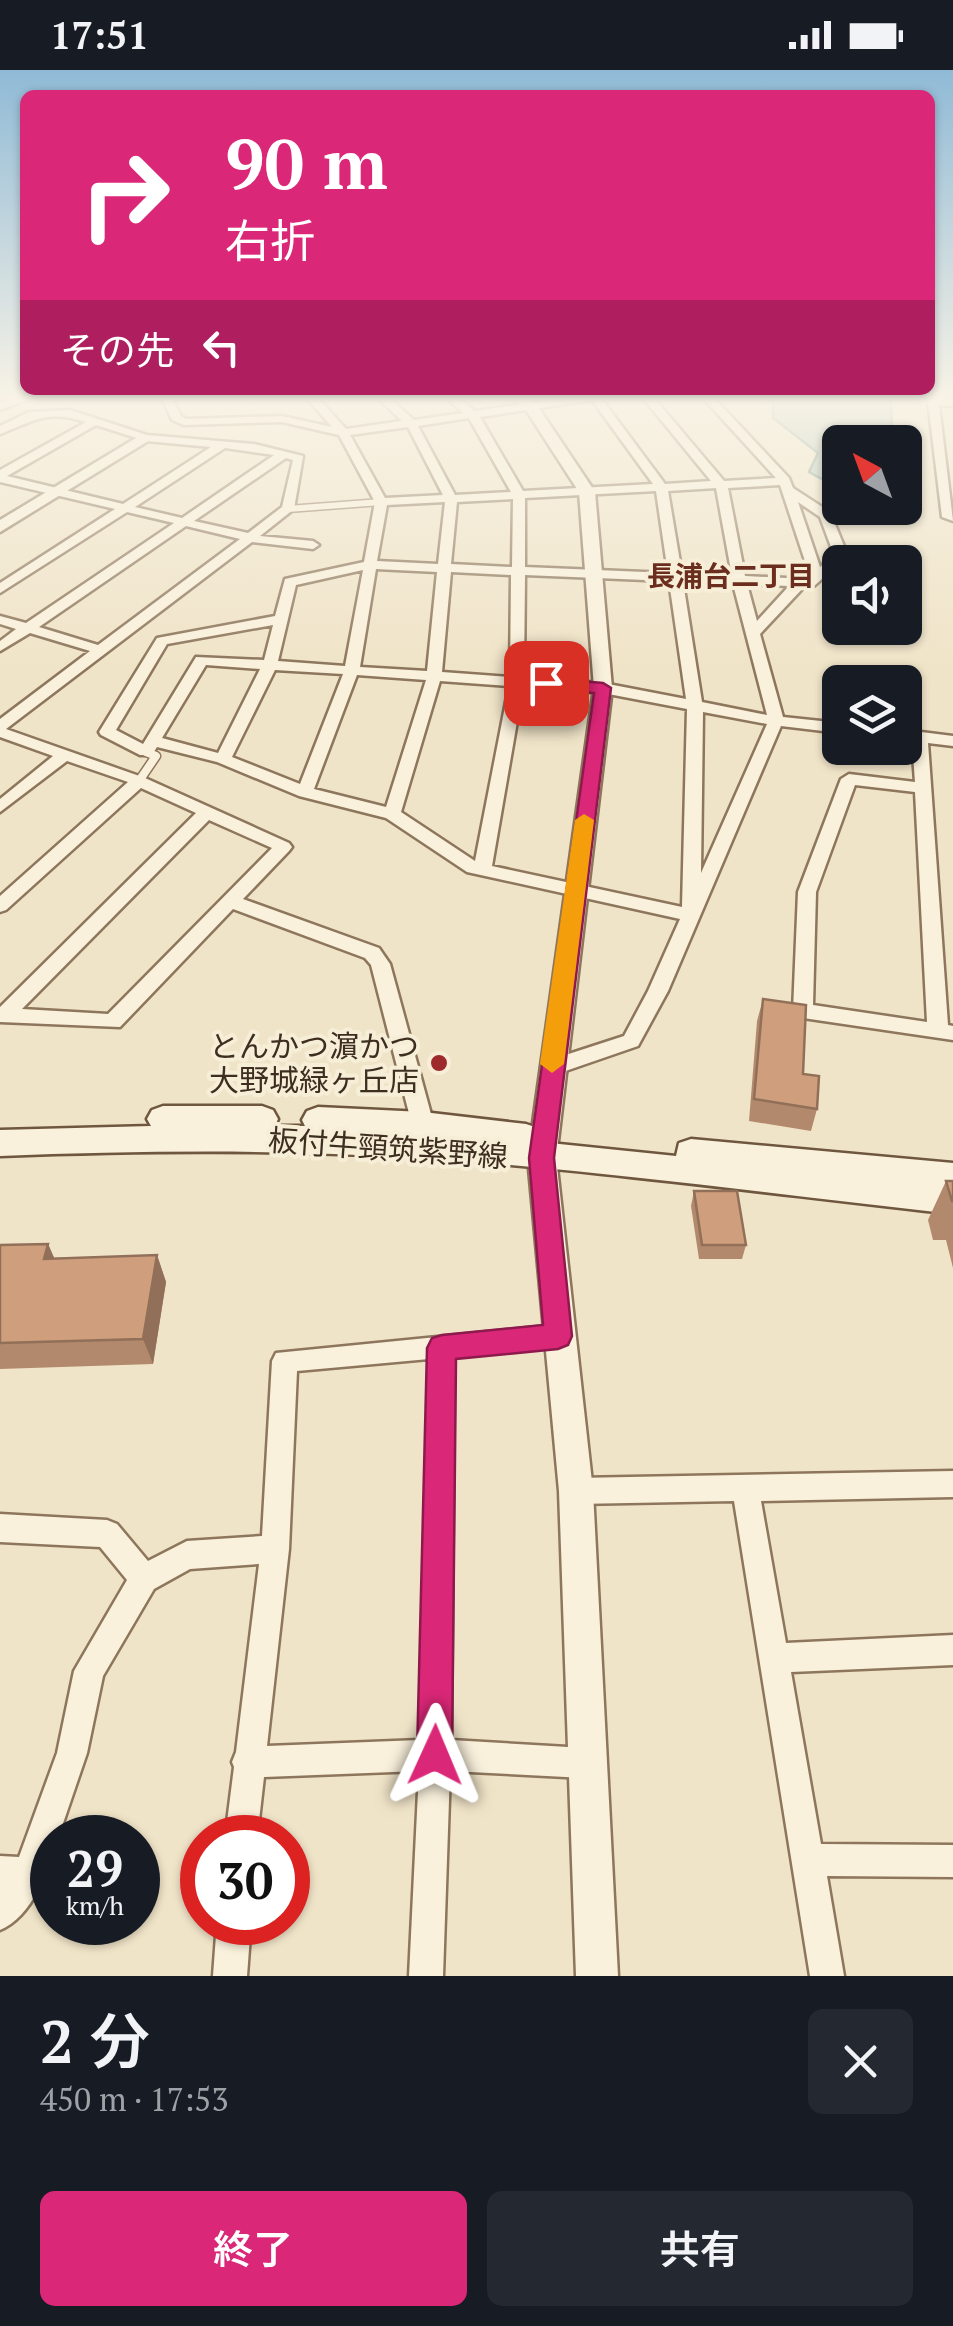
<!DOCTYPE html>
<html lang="ja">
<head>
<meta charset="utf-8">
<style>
	:root { --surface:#171b24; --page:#242831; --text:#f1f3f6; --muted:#9ea1a6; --accent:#db2777 }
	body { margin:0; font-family:"PT Serif","Noto Sans JP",serif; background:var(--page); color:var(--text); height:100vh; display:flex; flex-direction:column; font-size:38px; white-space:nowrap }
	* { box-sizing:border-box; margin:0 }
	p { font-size:32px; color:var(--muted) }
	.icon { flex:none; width:55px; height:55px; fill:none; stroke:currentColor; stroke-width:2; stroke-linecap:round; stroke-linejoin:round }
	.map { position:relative; height:1906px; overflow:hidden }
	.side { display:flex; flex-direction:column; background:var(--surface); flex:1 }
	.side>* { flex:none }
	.guide { position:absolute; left:20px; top:20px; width:915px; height:305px; border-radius:15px; box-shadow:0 2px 8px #0004; background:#db2777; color:#fff; overflow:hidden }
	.needle { width:65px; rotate:319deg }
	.controls { position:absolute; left:822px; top:355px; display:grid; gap:20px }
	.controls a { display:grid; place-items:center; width:100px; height:100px; border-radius:15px; background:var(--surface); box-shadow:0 2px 8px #0004; font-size:50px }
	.speed { position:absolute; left:30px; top:1745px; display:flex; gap:20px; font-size:50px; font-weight:700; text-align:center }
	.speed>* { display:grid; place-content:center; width:130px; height:130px; border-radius:50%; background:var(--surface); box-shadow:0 2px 8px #0004; line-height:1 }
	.speed small { font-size:25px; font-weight:400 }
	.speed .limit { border:15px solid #d22; background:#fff; color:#111 }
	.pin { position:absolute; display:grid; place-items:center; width:85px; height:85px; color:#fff; margin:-42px; border-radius:20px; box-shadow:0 5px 15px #0006 }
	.me { position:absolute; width:110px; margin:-55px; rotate:1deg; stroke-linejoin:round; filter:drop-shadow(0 0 8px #0008) }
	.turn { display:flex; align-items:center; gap:35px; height:210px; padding:0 40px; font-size:45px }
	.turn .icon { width:130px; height:130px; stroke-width:2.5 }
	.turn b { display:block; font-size:70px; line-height:85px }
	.then { display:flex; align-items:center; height:95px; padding:0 40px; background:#0003; gap:20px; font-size:38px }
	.round { display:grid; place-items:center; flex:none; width:105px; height:105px; border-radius:15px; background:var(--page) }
	.overview { display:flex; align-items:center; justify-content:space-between; height:170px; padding:0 40px }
	h1 { font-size:60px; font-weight:600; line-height:75px }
	.button { display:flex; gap:20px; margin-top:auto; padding:20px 40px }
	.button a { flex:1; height:115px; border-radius:15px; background:var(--accent); color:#fff; font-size:40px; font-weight:600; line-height:115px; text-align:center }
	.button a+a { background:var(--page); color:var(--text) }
	.status { display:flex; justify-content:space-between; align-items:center; height:70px; padding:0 50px; background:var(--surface); direction:ltr }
	.status svg { height:28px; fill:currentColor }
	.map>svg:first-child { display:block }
</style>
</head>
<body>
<div class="status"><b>17:51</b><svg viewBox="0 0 49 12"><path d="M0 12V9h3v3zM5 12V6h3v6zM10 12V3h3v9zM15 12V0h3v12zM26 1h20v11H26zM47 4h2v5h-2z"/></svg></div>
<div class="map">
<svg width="953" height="1906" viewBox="0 0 953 1906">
	<rect width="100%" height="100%" fill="#f0e4c8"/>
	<path fill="#a9c4bc" stroke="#6f938a" stroke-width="2.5" d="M773,328H891L892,372H840V419L809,402L818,383L773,348Z"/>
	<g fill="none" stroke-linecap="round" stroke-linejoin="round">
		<defs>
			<path id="service-far1" d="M288,439L381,432"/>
			<path id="service" d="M139,711L156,686L146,682"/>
			<path id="minor" d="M17,328H32L0,340V333Z
				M162,328H172L181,346L186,349L282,346L332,357L307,328H318L346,359L402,351L378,328H389L414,350L463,343L446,328H458L475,341L568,328H601L665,414L711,411L643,328H654L724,411L776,408L703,328H714L789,408L793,418L830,442L848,486L814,516L804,517L760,564L783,647L840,653V663L781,656L668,921L638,976L551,1006L544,1004L541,998L544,992L624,966L648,921L680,849L467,802L386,748L299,726L217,692L157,677L152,685H140L101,665L99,662L157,568L275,546L285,509L364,492L375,432L339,365L282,352L184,355L172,350ZM592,330L653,414L523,421L480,347ZM469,348L511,422L455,425L418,356ZM408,357L443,425L385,428L350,365ZM780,415L810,506L806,509L745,506L728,418ZM716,418L732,506L682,504L668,421ZM656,421L668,503L525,497V428ZM513,429L512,497L451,494L457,432ZM445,432L438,494L377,491L387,435ZM798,432L820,447L834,485L820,497ZM376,499L437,502L427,601L360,597ZM363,500L345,596L278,591L296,515ZM451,502L511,505L510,607L442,602ZM525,505L669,511L686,629L603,613L524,608ZM683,512L733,514L767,645L702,632ZM747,514L789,516L757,551ZM273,555L264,590L196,587L143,674L116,660L167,574ZM206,595L260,599L218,683L162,668ZM275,600L343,604L300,714L232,687ZM357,605L426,610L386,737L314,719ZM440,611L509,616L475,791L401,742ZM523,617L603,623L687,639L682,837L492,796ZM703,642L767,654L701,803Z
				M933,328L953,330V336L939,335L953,451L942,447L928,331Z
				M70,340L147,365L254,374L303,386L294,439L260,466L313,471L319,475L313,479L252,472L6,659L145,708L289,773L292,777L289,781L243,829L379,878L390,894L434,1055L431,1061H415L412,1055L371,895L365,888L233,839L120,957L0,952V937L196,743L141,718L6,840L0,842V826L128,712L67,691L0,742V729L53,686L0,667V649L90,581L30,563L0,581V571L16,559L0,554V546L26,553L174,453L127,442L0,523V513L115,439L0,412V400L86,352C46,339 34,351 0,364V356L29,342ZM96,355L146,371L211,377L123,434L7,406ZM225,378L274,385L182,448L135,437ZM286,388L293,390L282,437L248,463L194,451ZM186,456L240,469L98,575L39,557ZM209,750L272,778L108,944L22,939Z
				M905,660L953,666V676L928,673L948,955L953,956V970L803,948L793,941L798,822L841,709L849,704L915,712L912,671L905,670ZM855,715L915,722L927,952L813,935L816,822Z
				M558,1255L567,1258L570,1266L567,1274L558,1277L454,1287L451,1670L585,1678L596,1682L600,1693L596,1704L585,1708L450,1701L443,1906H409L419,1701L264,1707L257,1768H225L234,1697L232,1692L236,1682L259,1494L190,1499L154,1519L103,1606L87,1683L58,1768H52C52,1800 31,1847 0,1860V1786L19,1787L57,1683L74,1601L127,1510L100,1477L0,1472V1444L107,1450L117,1454L148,1491L187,1471L262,1466L272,1291L276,1283ZM429,1289L420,1670L267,1676L289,1479L297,1301Z
				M953,1401V1427L761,1431L786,1573L953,1565V1595L791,1602L821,1774L953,1775V1807L827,1806L844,1906H810L734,1431L576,1434L566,1430L563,1421L566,1412L576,1408Z
				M217,1852H251L247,1906H213Z"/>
			<path id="tertiary" d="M513,328H528L536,334L595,422L612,618L556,1088L593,1421L618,1906H576L559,1421L528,1088L594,618L579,422L526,340Z
				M141,365L153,368L0,462V450Z"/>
			<path id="secondary" d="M163,1036H262L273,1040L278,1049L275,1056H305L302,1050L307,1041L318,1037L423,1042L526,1054L538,1058L542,1067L540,1072L676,1086L679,1073L691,1069L953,1093V1144C770,1124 586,1098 402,1087C268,1079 134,1081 0,1086V1060L151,1056L147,1049L152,1040Z"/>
		</defs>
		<use href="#service-far1" stroke="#8d765c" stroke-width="9"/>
		<use href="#service" stroke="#8d765c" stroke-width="11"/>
		<use href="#minor" stroke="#8d765c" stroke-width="5"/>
		<use href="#tertiary" stroke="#8d765c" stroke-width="5"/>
		<use href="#secondary" stroke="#6f573f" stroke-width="5"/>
		<use href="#service-far1" stroke="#faf1dc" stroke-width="6"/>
		<use href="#service" stroke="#faf1dc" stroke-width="8"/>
		<use href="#minor" fill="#faf1dc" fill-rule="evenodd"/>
		<use href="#tertiary" fill="#faf1dc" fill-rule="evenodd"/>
		<use href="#secondary" fill="#faf1dc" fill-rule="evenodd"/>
	</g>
	<path fill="#b2896c" d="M763,929L803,1004L817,1039L811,1061L749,1051L757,951Z
		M946,1111H953V1198L946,1170H933L928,1150Z
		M694,1121L746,1175L742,1189H699L691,1136Z
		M48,1174L54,1188L157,1185L166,1212L153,1294L0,1299V1175Z"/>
	<path fill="#916f58" d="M48,1174L60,1201L44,1189Z
		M157,1185L166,1212L153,1294L143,1269Z"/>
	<path fill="#cf9f7d" stroke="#916f58" stroke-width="2.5" d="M763,929L806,935L803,1004L819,1006L817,1039L754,1029Z
		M946,1111H953V1131H952Z
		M694,1121H737L746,1175H702Z
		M48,1174L44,1189L157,1185L143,1269L0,1273V1175Z"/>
	<linearGradient id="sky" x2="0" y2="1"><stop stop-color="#8fbad6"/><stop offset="0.55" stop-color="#f8f3e6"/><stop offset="1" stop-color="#f8f3e6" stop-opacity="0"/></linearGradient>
	<rect width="953" height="595" fill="url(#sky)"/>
	<path fill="#db2777" stroke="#8e194d" stroke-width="2.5" d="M546,608L603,613L611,618L554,1088L572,1266L568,1275L558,1279L456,1289L452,1685L447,1697L435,1703L422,1697L417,1685L427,1278L432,1268L442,1265L543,1255L529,1088L594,623L539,617L537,613Z"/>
	<path fill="#f59e0b" d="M584,744L594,750L564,994L552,1003L540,994L575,750Z"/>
	<circle fill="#9e2a2b" stroke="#f7eed8" stroke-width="4" cx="439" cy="993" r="10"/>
	<g text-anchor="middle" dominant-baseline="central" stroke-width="8" stroke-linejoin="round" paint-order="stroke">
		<g font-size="28" font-weight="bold" fill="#6b2e1e" stroke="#f7eed8">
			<text x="731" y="505">長浦台二丁目</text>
		</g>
		<g font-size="30" fill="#3d2e20" stroke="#f7eed8" text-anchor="end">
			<text x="419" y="976">とんかつ濵かつ<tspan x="419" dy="34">大野城緑ヶ丘店</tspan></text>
		</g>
		<g font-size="30" fill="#3d2e20" stroke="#f7eed8">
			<text transform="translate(388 1078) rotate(4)">板付牛頸筑紫野線</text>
		</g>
	</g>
</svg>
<div class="controls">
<a><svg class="needle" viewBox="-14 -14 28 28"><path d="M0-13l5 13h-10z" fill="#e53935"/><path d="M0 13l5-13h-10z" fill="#9ea1a6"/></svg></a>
<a><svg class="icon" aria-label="sound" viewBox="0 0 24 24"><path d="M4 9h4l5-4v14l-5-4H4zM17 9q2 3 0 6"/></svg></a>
<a><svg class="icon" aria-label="layers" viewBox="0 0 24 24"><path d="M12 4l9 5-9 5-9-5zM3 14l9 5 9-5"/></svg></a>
</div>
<div class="speed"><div>29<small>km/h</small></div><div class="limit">30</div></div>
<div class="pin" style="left:546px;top:613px;background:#d93025"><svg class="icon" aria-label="arrive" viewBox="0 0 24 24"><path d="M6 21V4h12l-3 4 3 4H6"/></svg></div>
<svg class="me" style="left:435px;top:1685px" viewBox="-20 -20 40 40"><path d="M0-17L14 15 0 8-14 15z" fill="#db2777" stroke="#fff" stroke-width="4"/></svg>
<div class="guide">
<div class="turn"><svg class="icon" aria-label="right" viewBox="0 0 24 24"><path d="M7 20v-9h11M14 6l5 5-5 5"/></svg><div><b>90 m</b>右折</div></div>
<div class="then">その先<svg class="icon" aria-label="left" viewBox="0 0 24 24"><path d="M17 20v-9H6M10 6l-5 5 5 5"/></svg></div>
</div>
</div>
<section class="side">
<div class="overview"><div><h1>2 分</h1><p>450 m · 17:53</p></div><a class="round"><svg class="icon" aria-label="close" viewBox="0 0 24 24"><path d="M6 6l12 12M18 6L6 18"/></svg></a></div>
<div class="button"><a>終了</a><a>共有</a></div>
</section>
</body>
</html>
